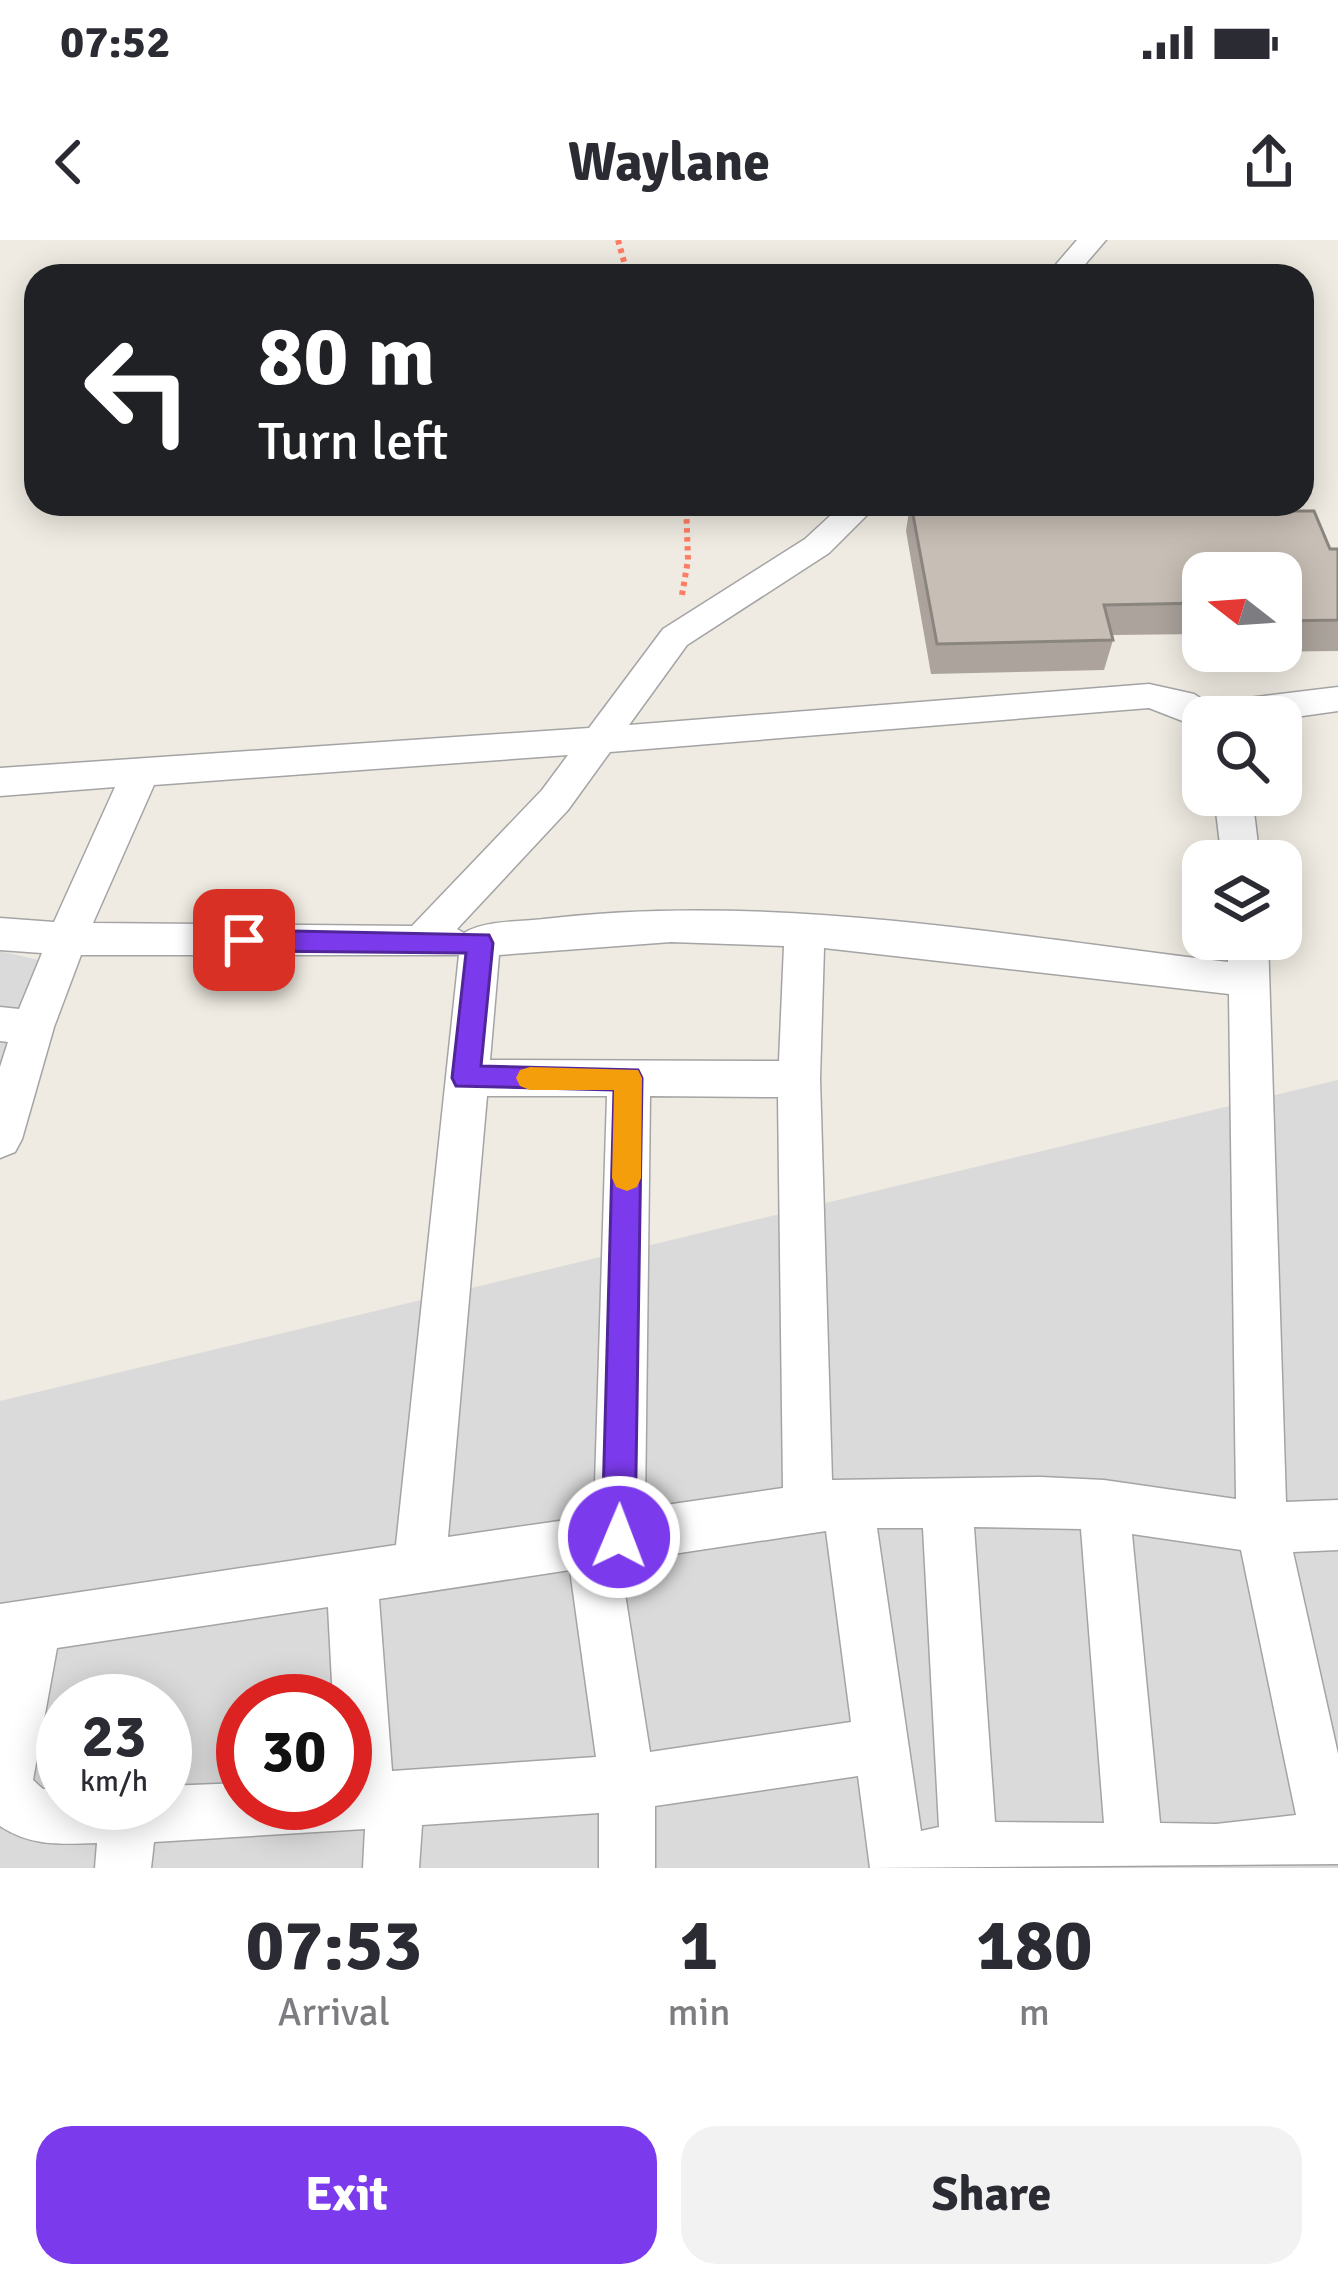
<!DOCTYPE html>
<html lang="en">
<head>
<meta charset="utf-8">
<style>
	:root { --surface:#fff; --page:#f2f2f3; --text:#2b2b33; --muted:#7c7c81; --accent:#7c3aed }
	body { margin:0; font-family:Signika,sans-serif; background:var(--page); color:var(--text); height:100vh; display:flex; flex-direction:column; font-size:45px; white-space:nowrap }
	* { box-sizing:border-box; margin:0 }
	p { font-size:39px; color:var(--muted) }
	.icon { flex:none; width:66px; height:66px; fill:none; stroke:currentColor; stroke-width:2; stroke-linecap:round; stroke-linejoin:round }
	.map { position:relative; height:1628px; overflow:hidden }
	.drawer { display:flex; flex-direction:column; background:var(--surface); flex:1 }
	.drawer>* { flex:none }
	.hud { position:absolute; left:24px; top:24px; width:1290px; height:252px; border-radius:36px; box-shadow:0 6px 30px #0003; background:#202124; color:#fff; overflow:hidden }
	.needle { width:78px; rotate:287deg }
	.tools { position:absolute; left:1182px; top:312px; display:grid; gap:24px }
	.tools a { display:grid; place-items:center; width:120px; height:120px; border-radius:24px; background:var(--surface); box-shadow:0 6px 30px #0003; font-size:60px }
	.speed { position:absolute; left:36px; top:1434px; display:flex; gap:24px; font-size:60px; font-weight:700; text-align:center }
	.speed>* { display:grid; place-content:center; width:156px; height:156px; border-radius:50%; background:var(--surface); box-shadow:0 6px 30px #0003; line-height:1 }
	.speed small { font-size:30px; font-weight:400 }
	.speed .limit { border:18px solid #d22; background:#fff; color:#111 }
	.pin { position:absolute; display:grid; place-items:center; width:102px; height:102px; color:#fff; margin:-51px; border-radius:24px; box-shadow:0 6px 18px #0006 }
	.me { position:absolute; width:132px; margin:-66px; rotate:1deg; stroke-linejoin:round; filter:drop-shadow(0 0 9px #0008) }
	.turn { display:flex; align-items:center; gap:42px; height:252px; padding:0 36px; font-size:54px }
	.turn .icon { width:156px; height:156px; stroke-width:2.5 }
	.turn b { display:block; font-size:84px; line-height:102px }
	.eta { display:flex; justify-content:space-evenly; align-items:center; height:204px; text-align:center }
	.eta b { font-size:72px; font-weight:700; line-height:84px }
	.action { display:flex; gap:24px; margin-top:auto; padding:24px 36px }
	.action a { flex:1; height:138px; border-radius:36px; background:var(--accent); color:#fff; font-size:48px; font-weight:700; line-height:138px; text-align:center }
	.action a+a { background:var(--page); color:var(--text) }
	.status { display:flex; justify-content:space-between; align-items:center; height:84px; padding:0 60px; background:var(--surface); direction:ltr }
	.status svg { height:33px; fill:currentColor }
	header { display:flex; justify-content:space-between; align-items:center; height:156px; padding:0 36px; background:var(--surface); font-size:54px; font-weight:700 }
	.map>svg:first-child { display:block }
</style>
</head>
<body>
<div class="status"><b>07:52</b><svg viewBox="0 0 49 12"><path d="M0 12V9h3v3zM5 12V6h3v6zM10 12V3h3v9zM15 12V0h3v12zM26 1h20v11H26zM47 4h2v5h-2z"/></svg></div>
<header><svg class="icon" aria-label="back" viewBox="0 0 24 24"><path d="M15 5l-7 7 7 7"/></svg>Waylane<svg class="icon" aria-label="share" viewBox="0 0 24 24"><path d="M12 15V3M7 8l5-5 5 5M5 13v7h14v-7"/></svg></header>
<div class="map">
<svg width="1338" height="1628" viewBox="0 0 1338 1628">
	<rect width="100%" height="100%" fill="#efebe2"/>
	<path fill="#dbdada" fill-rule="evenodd" d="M0,711L47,722L0,855Z
		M1338,840V1628H0V1161ZM63,1461H165V1563H63ZM243,1461H345V1563H243Z"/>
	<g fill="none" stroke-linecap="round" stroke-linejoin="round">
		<defs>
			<path id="minor" d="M1077,0H1106L1075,36H1046Z
				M843,264H878L829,313L687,405L629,485L1149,444L1194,454L1208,463L1338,447V471L1281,479L1203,477V489L1149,468L610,512L568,570L457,689L464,693C486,680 519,682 544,679C771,652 1003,695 1228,722V699H1268L1286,1262L1338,1260V1310L1293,1312L1338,1514V1624L870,1628L858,1536L655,1566V1628H599V1573L422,1585L419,1628H363L365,1589L154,1602L151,1628H95L97,1603C61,1604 32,1607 0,1586V1364L396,1305L459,715H81L54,787L22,899L15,912L0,918V827L8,802L0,801V767L19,769L42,713L0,710V678L54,682L115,547L0,556V528L589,488L663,389L805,299ZM568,515L542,550L412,686L93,683L154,545ZM671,702L784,706L779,821L490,820L499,715ZM824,708L1229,754L1236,1259L1104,1240L1041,1237L832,1240L820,839ZM487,856H607L594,1276L448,1297ZM650,856L778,857L783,1248L645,1268ZM974,1287L1081,1289L1104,1583L995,1582ZM877,1288H923L939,1587L921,1591ZM826,1291L851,1482L650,1512L620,1322ZM1132,1294L1241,1310L1296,1575L1216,1584L1160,1583ZM570,1330L596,1517L392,1531L379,1359ZM328,1367L333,1461H345V1563H243V1543L165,1546V1563H63V1548L43,1549L33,1540L57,1408Z
				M1214,555H1252L1260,621H1222Z"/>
		</defs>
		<use href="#minor" stroke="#a4a4a4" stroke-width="3"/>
		<path stroke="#ff7d63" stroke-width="6" stroke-dasharray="4.5 4.5" stroke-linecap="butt" d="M618,0L628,36
			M682,355L688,320L686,264"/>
		<use href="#minor" fill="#fff" fill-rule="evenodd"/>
	</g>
	<path fill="#aba39c" d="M910,264H1263L1266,271L1330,309H1338V411L1258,412L1281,411V333H1203V394L1112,395L1113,400L1104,430L931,434L906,291Z"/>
	<path fill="#c7beb5" stroke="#8b857f" stroke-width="3" d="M911,264H1263L1266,271H1314L1330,309H1338V380L1281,381V333H1203V363L1104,365L1113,400L937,404Z"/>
	<path fill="#7c3aed" stroke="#51269a" stroke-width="3" d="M244,690L489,695L493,703L481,826L638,830L642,838L635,1297L631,1308L619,1313L607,1308L602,1297L614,850L456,846L452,838L466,713L244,711L231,700Z"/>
	<path fill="#f59e0b" d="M530,827L638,830L642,838L641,938L637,947L627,951L616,947L612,938L614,850H530L520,846L516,838L520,830Z"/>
</svg>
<div class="tools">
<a><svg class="needle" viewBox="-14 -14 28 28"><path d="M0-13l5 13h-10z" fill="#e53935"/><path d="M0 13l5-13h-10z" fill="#7c7c81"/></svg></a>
<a><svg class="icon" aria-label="search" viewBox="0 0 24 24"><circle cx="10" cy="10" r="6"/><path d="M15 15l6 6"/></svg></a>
<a><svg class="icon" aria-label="layers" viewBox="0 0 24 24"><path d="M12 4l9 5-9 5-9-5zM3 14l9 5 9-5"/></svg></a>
</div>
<div class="speed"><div>23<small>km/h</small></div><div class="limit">30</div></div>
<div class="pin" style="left:244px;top:700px;background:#d93025"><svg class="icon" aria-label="arrive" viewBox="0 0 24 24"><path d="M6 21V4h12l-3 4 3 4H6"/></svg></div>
<svg class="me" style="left:619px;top:1297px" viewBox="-20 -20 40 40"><circle r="17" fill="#7c3aed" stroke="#fff" stroke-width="3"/><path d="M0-11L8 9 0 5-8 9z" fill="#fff"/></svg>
<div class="hud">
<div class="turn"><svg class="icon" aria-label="left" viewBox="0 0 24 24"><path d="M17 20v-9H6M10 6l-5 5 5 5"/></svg><div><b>80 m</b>Turn left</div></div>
</div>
</div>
<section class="drawer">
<div class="eta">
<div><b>07:53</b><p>Arrival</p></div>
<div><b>1</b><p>min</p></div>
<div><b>180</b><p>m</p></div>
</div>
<div class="action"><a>Exit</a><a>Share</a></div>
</section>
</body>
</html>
